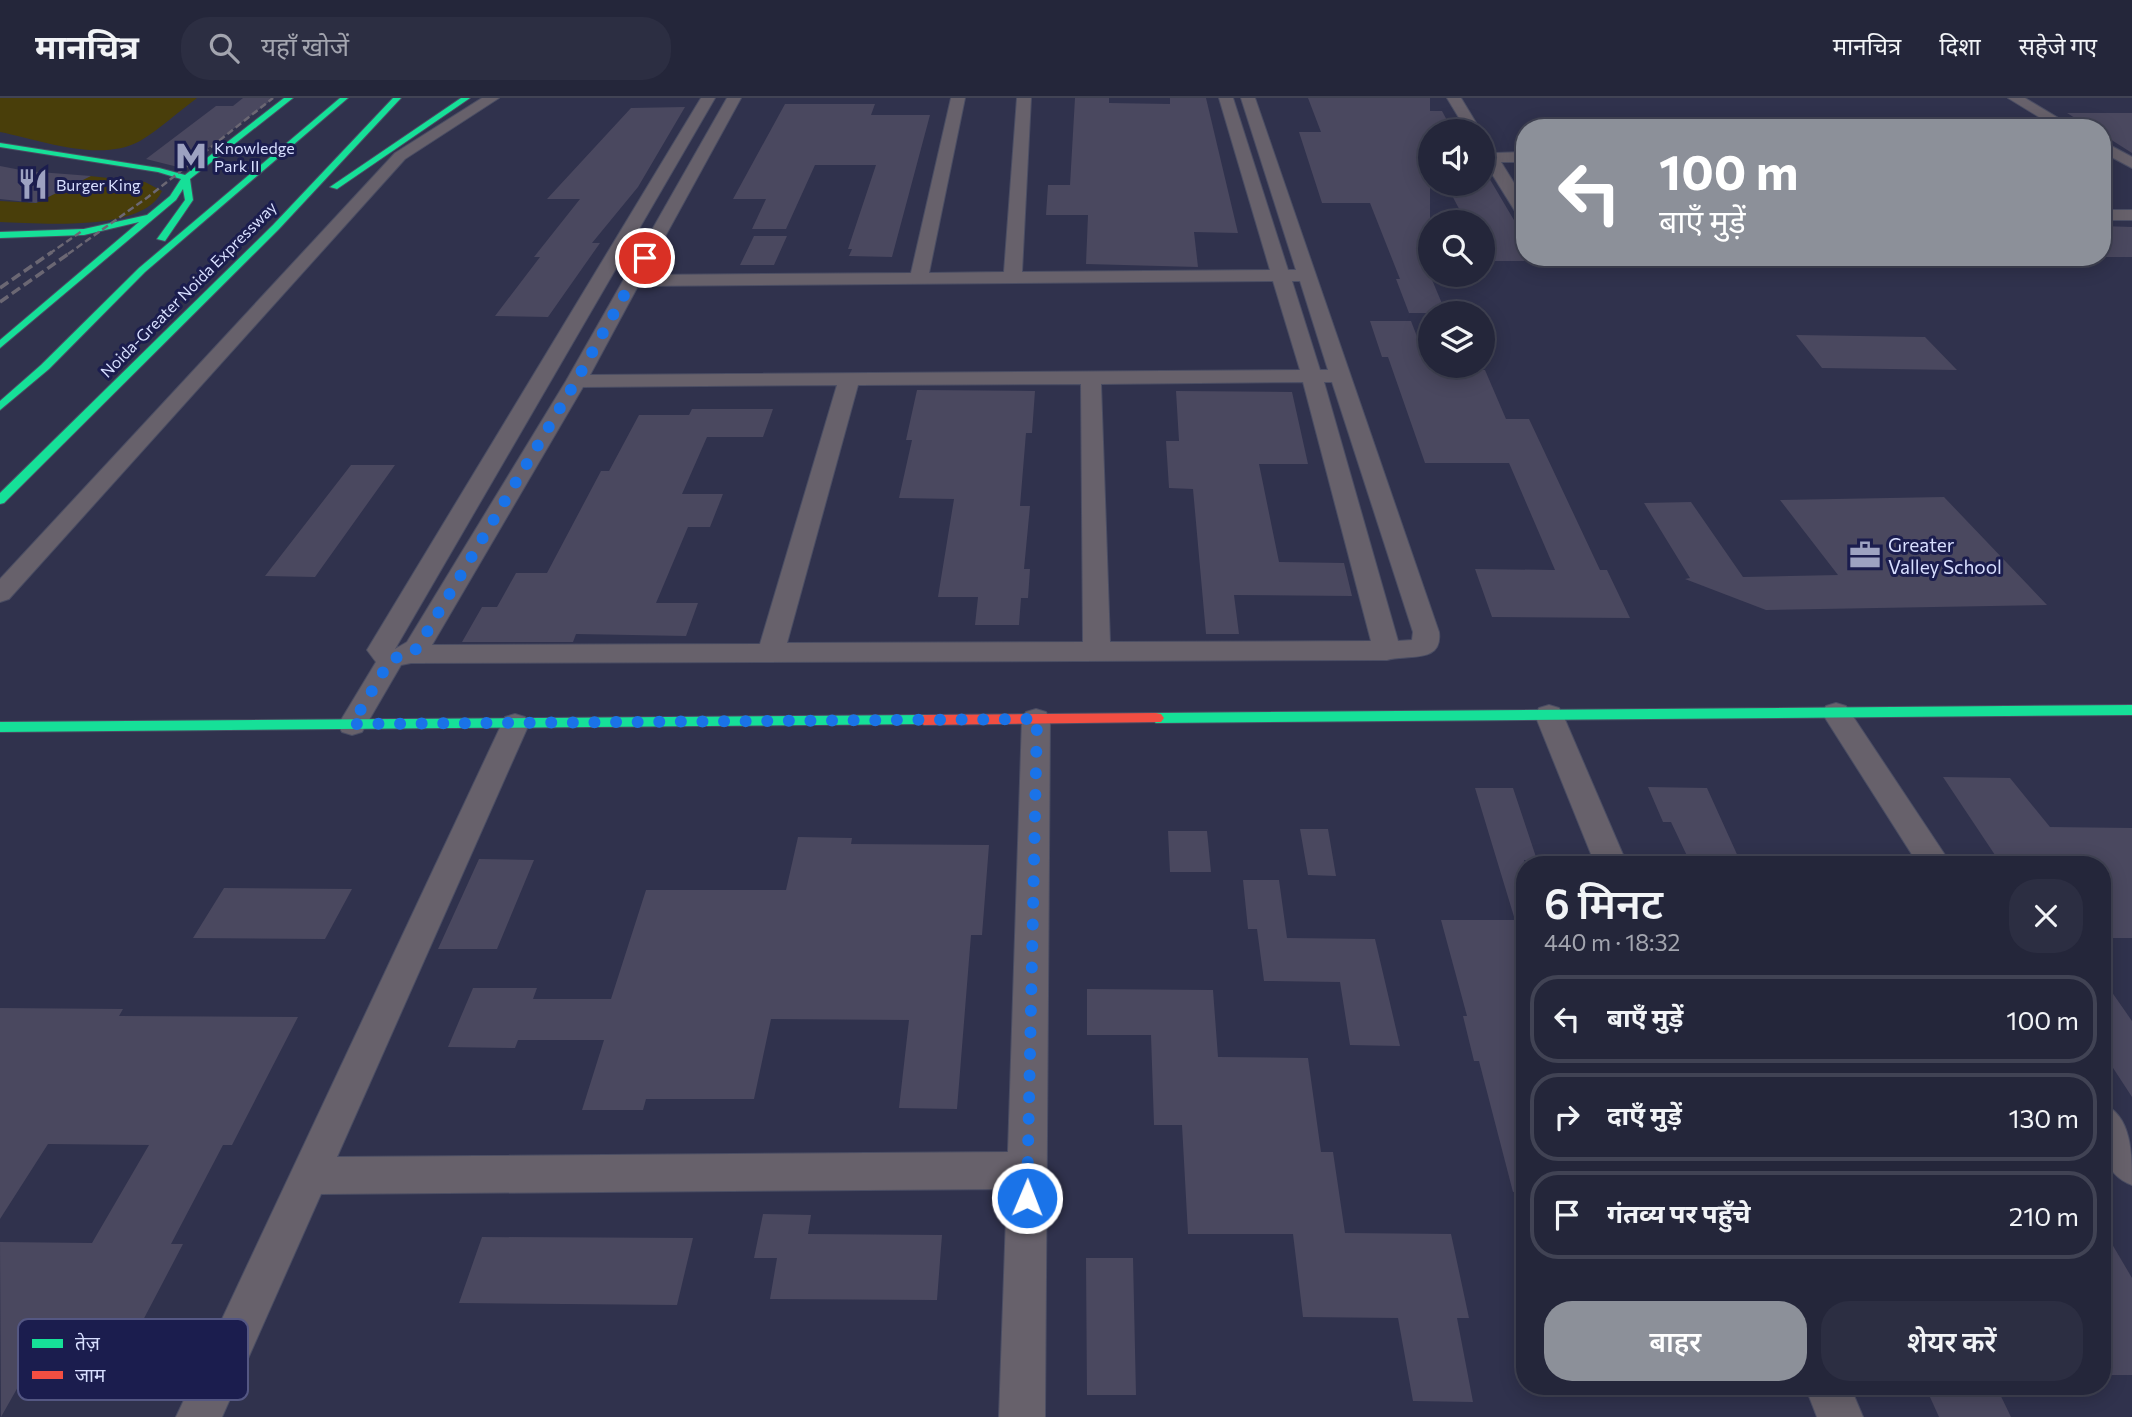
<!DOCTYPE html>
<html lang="hi">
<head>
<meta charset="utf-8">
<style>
	:root { --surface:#24263a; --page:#2c2e42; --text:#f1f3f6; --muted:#a3a5af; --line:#414354; --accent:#8c9099 }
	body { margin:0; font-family:Commissioner,"Noto Sans Devanagari",sans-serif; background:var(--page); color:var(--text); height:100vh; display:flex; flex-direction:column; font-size:26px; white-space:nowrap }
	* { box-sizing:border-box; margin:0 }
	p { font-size:23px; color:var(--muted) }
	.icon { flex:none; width:38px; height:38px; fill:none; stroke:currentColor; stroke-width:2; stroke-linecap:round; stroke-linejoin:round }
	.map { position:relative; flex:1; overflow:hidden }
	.side { position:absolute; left:1516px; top:758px; width:595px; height:539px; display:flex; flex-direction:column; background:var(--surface); border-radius:28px; box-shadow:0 4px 18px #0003,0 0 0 2px var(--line) }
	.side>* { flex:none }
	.top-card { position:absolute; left:1516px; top:21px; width:595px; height:147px; border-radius:28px; box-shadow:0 4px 18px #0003,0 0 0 2px var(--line); background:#8c9099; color:#fff; overflow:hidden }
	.controls { position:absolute; left:1418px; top:21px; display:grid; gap:14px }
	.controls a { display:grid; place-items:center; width:77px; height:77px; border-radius:50%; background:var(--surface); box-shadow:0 4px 18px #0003,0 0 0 2px var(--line); font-size:35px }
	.pin { position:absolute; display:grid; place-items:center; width:60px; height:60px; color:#fff; margin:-30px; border:4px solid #fff; border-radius:50%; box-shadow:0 2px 7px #0007 }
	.me { position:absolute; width:77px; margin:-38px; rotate:1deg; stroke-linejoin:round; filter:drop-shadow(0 0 5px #0008) }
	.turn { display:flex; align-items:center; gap:24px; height:147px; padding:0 28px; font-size:32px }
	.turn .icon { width:91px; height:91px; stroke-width:2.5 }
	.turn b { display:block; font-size:49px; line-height:60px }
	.round { display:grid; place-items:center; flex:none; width:74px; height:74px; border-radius:28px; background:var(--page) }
	.summary { display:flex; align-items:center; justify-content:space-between; height:119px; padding:0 28px }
	h1 { font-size:42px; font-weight:600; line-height:52px }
	.cta { display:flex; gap:14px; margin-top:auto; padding:14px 28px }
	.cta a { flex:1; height:80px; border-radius:28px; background:var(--accent); color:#fff; font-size:28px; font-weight:600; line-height:80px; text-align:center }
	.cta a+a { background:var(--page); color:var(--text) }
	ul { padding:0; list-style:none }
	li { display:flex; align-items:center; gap:21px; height:88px; margin:0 14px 10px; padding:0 14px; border:4px solid var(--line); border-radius:28px }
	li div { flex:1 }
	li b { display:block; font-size:26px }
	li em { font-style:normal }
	header { display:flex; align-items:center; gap:42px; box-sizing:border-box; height:98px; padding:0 35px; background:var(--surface); border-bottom:2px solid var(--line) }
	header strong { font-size:33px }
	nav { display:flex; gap:38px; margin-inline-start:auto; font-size:24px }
	.search { width:490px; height:63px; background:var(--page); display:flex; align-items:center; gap:18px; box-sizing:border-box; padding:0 24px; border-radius:28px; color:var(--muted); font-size:26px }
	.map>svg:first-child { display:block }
</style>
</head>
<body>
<header>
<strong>मानचित्र</strong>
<div class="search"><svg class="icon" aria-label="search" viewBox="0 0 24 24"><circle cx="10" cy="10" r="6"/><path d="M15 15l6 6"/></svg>यहाँ खोजें</div>
<nav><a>मानचित्र</a><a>दिशा</a><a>सहेजे गए</a></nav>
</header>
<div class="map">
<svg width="2132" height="1319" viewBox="0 0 2132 1319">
	<rect width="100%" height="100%" fill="#30324d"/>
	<path fill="#493e0a" d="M0,0H197C178,14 160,31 140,43C100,65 41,42 0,34Z
		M90,78L145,84L162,93C144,135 38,125 0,124V103L36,105Z"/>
	<path fill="#4a485f" d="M243,0H274L182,70L146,61L216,8H233Z
		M1075,0H1109V5L1170,6V0H1206L1238,135L1194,134L1198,169L1086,166L1088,117H1046L1048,87H1070Z
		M1308,0H1430V13H1442L1449,26H1454L1458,33H1430V177L1446,215H1409L1396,181H1400L1370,105H1322L1299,34H1321Z
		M785,6H875L871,17H930L892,159L849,158L852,151H848L876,67H815L786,131H752L766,101H733Z
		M685,9L638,89L592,145H600L548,219L495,218L540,159H534L580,101H547L631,10Z
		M2067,15H2132V55L2102,36V30H2091Z
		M0,68L26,73L91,78L36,105L0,101Z
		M1482,68L1524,139V163H1486L1482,156V124H1466L1446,86H1482Z
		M2102,128L2132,129V159H2102Z
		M754,138H787L774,167H740Z
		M1370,223H1411L1430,272H1485L1506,321H1529L1600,472H1607L1630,520L1492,519L1475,471L1555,472L1509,365H1425L1388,259H1382Z
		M1796,237L1925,239L1957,272L1822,270Z
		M917,292L1035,293L1032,335H1026L1020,408H1030L1024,471H1030L1028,500H1021L1019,527H975L978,499H938L954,401L899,400L912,342H906Z
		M1176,293L1292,294L1308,366H1259L1279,464L1344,465L1352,498L1234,497L1239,536H1206L1193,391L1169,390L1166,343H1179Z
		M692,311H773L763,339H707L682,396H723L710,429H688L656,505H698L686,538L576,536L573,544H462L482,509H497L516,475H547L601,373H609L639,317H689Z
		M351,367H395L315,479L265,478Z
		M1944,399L2047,507L1766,512L1685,481L1690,480L1644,405L1691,404L1743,479L1838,477L1780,402Z
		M1943,679L2010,680L2050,729L2132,730V840H2102V766H2001Z
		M1648,689L1707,690L1740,763L1689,762L1671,724H1663Z
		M1475,690H1513L1537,762H1524V1093L1513,1094L1479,963H1474L1463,918H1467L1441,822H1515Z
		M1300,731H1328L1336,778L1308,777Z
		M1168,733H1207L1211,774H1170Z
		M798,739L852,740L851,746L989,747L982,837H971L957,1011L899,1010L909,922L771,921L754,1001H646L643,1012H582L604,942H518L515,950L448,949L473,890H537L533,901H611L646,792H786Z
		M479,761L534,762L497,851H438Z
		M1243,782H1279L1287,840L1375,841L1400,948L1350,947L1340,884L1264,883L1257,831H1248Z
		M224,790L352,791L325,841L193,840Z
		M2102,880L2132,923V999L2102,953Z
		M1087,891L1213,892L1218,959L1308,960L1321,1054H1333L1345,1135L1451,1136L1469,1220H1457L1473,1304L1413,1303L1398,1220L1303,1219L1293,1136H1188L1182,1027H1154L1151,937H1087Z
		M0,910L123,911L119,918L298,919L232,1047H223L171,1146H183L140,1228L53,1227L1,1319L0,1144L92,1145L149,1047L48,1046L0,1121Z
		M763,1116L811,1117L808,1136L942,1137L937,1202L770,1201L777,1160H754Z
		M2102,1129L2132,1180V1277H2102Z
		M482,1139L693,1140L677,1207L459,1205Z
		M1086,1160H1133L1136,1297H1087Z
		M1925,1288H1996L2011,1319H1939Z"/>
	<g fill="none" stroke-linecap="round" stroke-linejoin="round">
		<defs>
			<path id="street" d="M482,0H499L405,61L9,501L0,504V481L395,55Z
				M701,0H715L395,551L407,544L566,283L727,0H741L644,177L911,175L951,0H965L929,175L1004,174L1017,0H1031L1022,174L1270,172L1219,0H1233L1288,172H1296L1241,0H1255L1439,534C1443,566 1408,556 1387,562L411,565L401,567L362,634L352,637L342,634L338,627L376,564L367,552ZM1273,183L1300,272L590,277L638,188ZM1292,183H1300L1328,272H1320ZM1303,284L1371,543L1110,544L1101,286ZM1324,284H1332L1413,534L1412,542L1398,543ZM1081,286L1083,544L787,545L858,287ZM837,287L760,546L432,547L583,289Z
				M1447,0H1461L1481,33H1467Z
				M2008,0H2025L2075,30H2057Z
				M1482,42L1487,43L1495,55L1524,54V64H1501L1524,101V119L1518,118L1482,60Z
				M2102,43L2132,59V70L2102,54Z
				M2102,112H2132V122H2102Z
				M1836,605L1846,608L1951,766H1918L1822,615L1826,608Z
				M1549,607L1559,610L1563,617L1627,766H1595L1535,617L1539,610Z
				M1036,611L1046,614L1050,621L1045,1319H999L1007,1091L321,1096L222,1319H176L505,619L515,616L525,619L529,626L337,1059L1008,1054L1022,621L1026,614Z
				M2102,1005C2132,1018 2132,1055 2132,1087C2097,1074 2101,1036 2102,1005Z
				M1805,1288H1850L1863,1319H1817Z"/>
			<path id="fast" d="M284,0H293L190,81L193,102L165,143L157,141L185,102L183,91L176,102L0,250V242L139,124L84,137L0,140V134L84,131L147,117L170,98L181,81L158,74L0,49V45L159,70L185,77Z
				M340,0H348L145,174L49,271L0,312V303L41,267L139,170Z
				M393,0H401L279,131L4,405L0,406V395L273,127Z
				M461,0H470L337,91L330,89Z
				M2132,607V617L1156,625L1148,620L1156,615Z
				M924,617L932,622L929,626L0,634V624Z"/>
			<path id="jam" d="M1156,615L1161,616L1164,620L1161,624L924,627L916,622L924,617Z"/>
		</defs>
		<use href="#street" stroke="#4a4d63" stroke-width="2"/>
		<use href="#fast" stroke="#4a4d63" stroke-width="2"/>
		<use href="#jam" stroke="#4a4d63" stroke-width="2"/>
		<use href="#street" fill="#67616b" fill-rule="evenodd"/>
		<use href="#fast" fill="#16e098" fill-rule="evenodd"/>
		<use href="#jam" fill="#f24e42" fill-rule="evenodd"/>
		<path stroke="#6b6773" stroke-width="2.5" stroke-dasharray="7 3.5" stroke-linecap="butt" d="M49,156L82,133
			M68,156L148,99L273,0"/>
		<path stroke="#6b6773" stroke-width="3.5" stroke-dasharray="10 4.5" stroke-linecap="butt" d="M0,190L52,154
			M0,204L71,154"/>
	</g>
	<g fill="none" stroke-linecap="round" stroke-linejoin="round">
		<path stroke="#1a73e8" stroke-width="12" stroke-dasharray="0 21.6" d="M645,160L576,283L418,549L411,556L391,561L352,626L1037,621L1027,1100"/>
	</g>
	<defs>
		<symbol id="metro-bare" viewBox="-9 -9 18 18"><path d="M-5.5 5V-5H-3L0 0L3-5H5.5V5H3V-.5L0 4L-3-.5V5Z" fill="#9da2c1" stroke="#1b1d4e" stroke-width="2.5" paint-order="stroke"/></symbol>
		<symbol id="restaurant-bare" viewBox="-9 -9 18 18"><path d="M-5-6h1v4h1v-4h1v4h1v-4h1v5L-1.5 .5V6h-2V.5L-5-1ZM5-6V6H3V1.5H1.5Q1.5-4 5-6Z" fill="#9da2c1" stroke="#1b1d4e" stroke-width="2.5" paint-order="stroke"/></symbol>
		<symbol id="office-bare" viewBox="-9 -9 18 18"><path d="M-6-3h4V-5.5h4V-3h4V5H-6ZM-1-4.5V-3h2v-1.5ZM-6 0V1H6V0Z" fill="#9da2c1" stroke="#1b1d4e" stroke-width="2.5" paint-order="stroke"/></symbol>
	</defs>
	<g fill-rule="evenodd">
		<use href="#metro-bare" x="169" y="36" width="44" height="44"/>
		<use href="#restaurant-bare" x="11" y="64" width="44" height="44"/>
		<use href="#office-bare" x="1843" y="435" width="44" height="44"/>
	</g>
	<g text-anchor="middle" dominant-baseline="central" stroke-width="6" stroke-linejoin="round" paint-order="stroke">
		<g font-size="16" fill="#d8dfff" stroke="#1b1d4e" text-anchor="start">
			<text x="214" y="49">Knowledge<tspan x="214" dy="18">Park II</tspan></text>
			<text x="56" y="86">Burger King</text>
		</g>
		<g font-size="16" fill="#d8dfff" stroke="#1b1d4e">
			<text transform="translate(188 191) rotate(-45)">Noida-Greater Noida Expressway</text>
		</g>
		<g font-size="19" fill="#d8dfff" stroke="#1b1d4e" text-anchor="start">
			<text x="1888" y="446">Greater<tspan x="1888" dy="22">Valley School</tspan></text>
		</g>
	</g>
	<rect x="18" y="1221" width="230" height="81" rx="10" fill="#1b1d4e" stroke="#545783" stroke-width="2"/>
	<rect x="32" y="1241" width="31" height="9" fill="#16e098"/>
	<rect x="32" y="1273" width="31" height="8" fill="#f24e42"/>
	<g font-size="19" fill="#d8dfff">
		<text x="75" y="1252">तेज़</text>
		<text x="75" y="1284">जाम</text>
	</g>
</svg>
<div class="controls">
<a><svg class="icon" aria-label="sound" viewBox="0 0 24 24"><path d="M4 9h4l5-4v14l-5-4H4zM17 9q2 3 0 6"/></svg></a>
<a><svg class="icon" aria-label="search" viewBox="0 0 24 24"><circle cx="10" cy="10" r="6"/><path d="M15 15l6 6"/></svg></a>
<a><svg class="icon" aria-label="layers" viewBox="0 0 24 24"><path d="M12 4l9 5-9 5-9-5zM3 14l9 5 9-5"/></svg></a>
</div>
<div class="pin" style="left:645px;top:160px;background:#d93025"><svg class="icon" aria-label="arrive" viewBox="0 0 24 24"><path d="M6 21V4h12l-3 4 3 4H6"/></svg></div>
<svg class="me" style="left:1027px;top:1100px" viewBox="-20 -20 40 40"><circle r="17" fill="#1a73e8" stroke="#fff" stroke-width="3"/><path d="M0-11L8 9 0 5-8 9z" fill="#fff"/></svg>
<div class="top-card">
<div class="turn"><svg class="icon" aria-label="left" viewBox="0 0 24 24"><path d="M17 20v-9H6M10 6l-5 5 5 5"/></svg><div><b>100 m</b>बाएँ मुड़ें</div></div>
</div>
<section class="side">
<div class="summary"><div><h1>6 मिनट</h1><p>440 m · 18:32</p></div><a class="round"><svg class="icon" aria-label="close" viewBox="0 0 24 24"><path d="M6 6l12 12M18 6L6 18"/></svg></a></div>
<ul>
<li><svg class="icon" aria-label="left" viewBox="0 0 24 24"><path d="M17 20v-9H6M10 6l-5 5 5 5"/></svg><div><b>बाएँ मुड़ें</b></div><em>100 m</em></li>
<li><svg class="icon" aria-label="right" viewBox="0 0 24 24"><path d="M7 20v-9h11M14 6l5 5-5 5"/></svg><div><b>दाएँ मुड़ें</b></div><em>130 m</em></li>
<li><svg class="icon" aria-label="arrive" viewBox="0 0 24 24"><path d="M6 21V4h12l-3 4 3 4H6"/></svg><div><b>गंतव्य पर पहुँचे</b></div><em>210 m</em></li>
</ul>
<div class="cta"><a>बाहर</a><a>शेयर करें</a></div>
</section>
</div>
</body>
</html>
